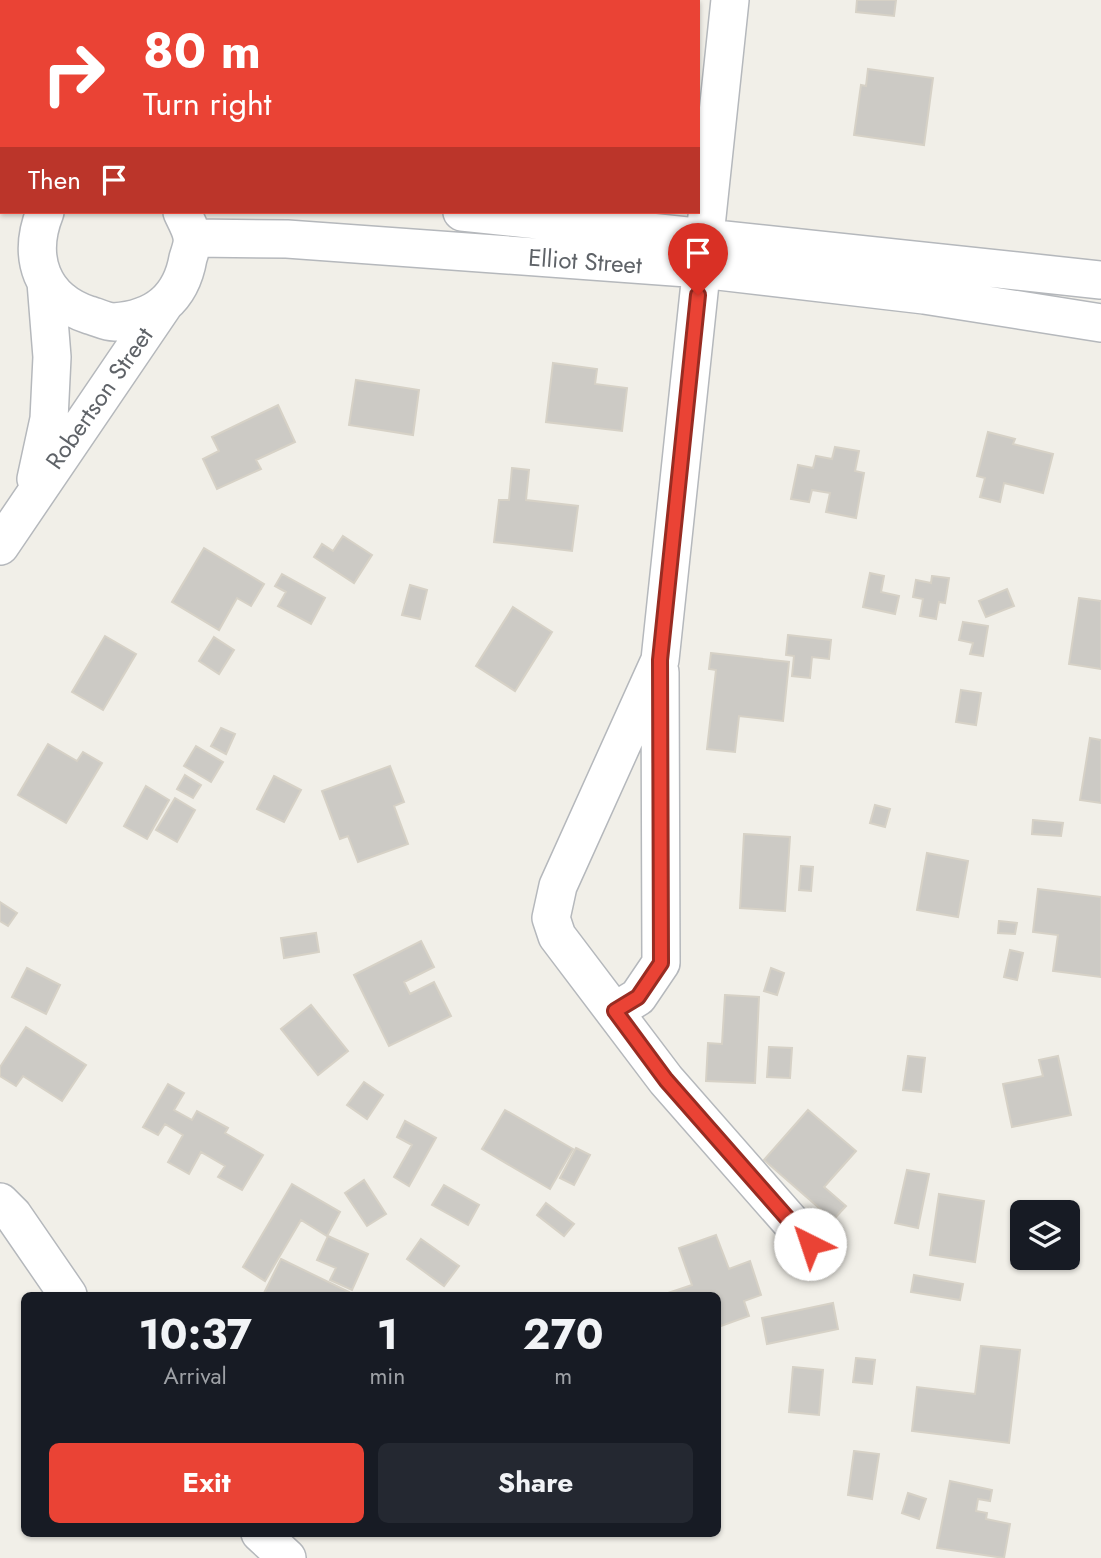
<!DOCTYPE html>
<html lang="en">
<head>
<meta charset="utf-8">
<style>
	:root { --surface:#171b24; --page:#242831; --text:#f1f3f6; --muted:#9ea1a6; --accent:#ea4335 }
	body { margin:0; font-family:Jost,sans-serif; background:var(--page); color:var(--text); height:100vh; display:flex; flex-direction:column; font-size:26px; white-space:nowrap }
	* { box-sizing:border-box; margin:0 }
	p { font-size:23px; color:var(--muted) }
	.icon { flex:none; width:38px; height:38px; fill:none; stroke:currentColor; stroke-width:2; stroke-linecap:round; stroke-linejoin:round }
	.map { position:relative; flex:1; overflow:hidden }
	.panel { position:absolute; left:21px; top:1292px; width:700px; height:245px; display:flex; flex-direction:column; background:var(--surface); border-radius:10px; box-shadow:0 2px 5px #0004 }
	.panel>* { flex:none }
	.banner { position:absolute; left:0px; top:0px; width:700px; height:214px; box-shadow:0 2px 5px #0004; background:#ea4335; color:#fff; overflow:hidden }
	.controls { position:absolute; left:1010px; top:1200px; display:grid; gap:14px }
	.controls a { display:grid; place-items:center; width:70px; height:70px; border-radius:10px; background:var(--surface); box-shadow:0 2px 5px #0004; font-size:35px }
	.pin { position:absolute; display:grid; place-items:center; width:60px; height:60px; color:#fff; margin:-72px -30px; border-radius:50% 50% 50% 0; rotate:-45deg; box-shadow:0 0 7px #0007 }
	.pin .icon { rotate:45deg }
	.me { position:absolute; width:77px; margin:-38px; rotate:319deg; stroke-linejoin:round; filter:drop-shadow(0 0 5px #0008) }
	.turn { display:flex; align-items:center; gap:24px; height:147px; padding:0 28px; font-size:32px }
	.turn .icon { width:91px; height:91px; stroke-width:2.5 }
	.turn b { display:block; font-size:49px; line-height:60px }
	.then { display:flex; align-items:center; height:66px; padding:0 28px; background:#0003; gap:14px; font-size:26px }
	.eta { display:flex; justify-content:space-evenly; align-items:center; height:119px; text-align:center }
	.eta b { font-size:42px; font-weight:700; line-height:49px }
	.cta { display:flex; gap:14px; margin-top:auto; padding:14px 28px }
	.cta a { flex:1; height:80px; border-radius:10px; background:var(--accent); color:#fff; font-size:28px; font-weight:700; line-height:80px; text-align:center }
	.cta a+a { background:var(--page); color:var(--text) }
	.map>svg:first-child { display:block }
</style>
</head>
<body>
<div class="map">
<svg width="1101" height="1558" viewBox="0 0 1101 1558">
	<rect width="100%" height="100%" fill="#f1efe8"/>
	<path fill="#cccac5" stroke="#d6d1c6" stroke-width="2" d="M857,0H896L894,16L856,12Z
		M868,69L933,78L924,145L854,135L861,85L866,86Z
		M553,363L597,369L595,384L627,388L622,431L546,422Z
		M356,380L419,390L413,435L349,425Z
		M278,405L295,442L256,460L261,469L217,489L203,459L219,451L212,437Z
		M988,432L1015,439L1013,444L1053,454L1043,493L1004,483L1000,502L980,497L985,478L977,476Z
		M835,447L859,451L855,471L864,473L856,518L826,512L830,493L812,490L809,502L791,499L798,465L813,468L816,456L832,459Z
		M512,468L529,470L526,500L578,506L572,551L494,542L499,500H509Z
		M343,536L372,555L354,583L314,557L322,544L333,551Z
		M204,548L264,584L251,606L237,598L219,630L172,602Z
		M870,573L884,576L881,592L899,596L895,614L863,607Z
		M282,574L325,598L311,624L278,606L286,592L275,586Z
		M932,576L949,578L945,603L939,602L936,619L920,616L923,599L913,597L916,580L931,583Z
		M410,585L427,590L420,619L402,615Z
		M1007,589L1014,606L986,617L979,601Z
		M1079,598L1101,601V669L1069,664Z
		M513,607L552,632L515,691L476,666Z
		M963,622L988,626L983,656L970,654L973,643L959,640Z
		M788,635L831,640L829,659L812,657L810,678L792,676L794,656L786,655Z
		M105,636L136,654L103,710L72,692Z
		M214,637L234,650L219,674L199,661Z
		M711,653L789,662L783,721L739,716L735,752L707,749L716,670L709,669Z
		M961,690L981,693L976,725L956,722Z
		M221,728L235,734L226,754L211,746Z
		M1090,738L1101,740V803L1080,800Z
		M48,744L77,761L83,752L102,763L66,823L18,795Z
		M196,746L223,762L211,782L184,766Z
		M390,766L404,802L394,806L408,844L358,862L348,836L340,839L322,791Z
		M185,775L201,785L193,798L177,789Z
		M274,776L301,790L284,822L257,809Z
		M146,786L169,800L147,839L124,826Z
		M175,798L195,810L177,842L156,830Z
		M875,805L890,809L885,827L870,823Z
		M1033,820L1063,823L1061,836L1032,834Z
		M744,834L790,837L785,911L740,908Z
		M927,853L968,861L958,917L917,910Z
		M801,866L813,867L811,891L799,890Z
		M1038,889L1101,897V977L1053,971L1058,935L1033,932Z
		M0,902L17,913L8,926L0,921Z
		M999,921L1017,923L1015,934L998,933Z
		M316,933L319,952L284,958L281,938Z
		M421,941L434,967L404,982L410,994L434,982L451,1016L389,1046L354,975Z
		M1010,950L1023,953L1017,980L1004,977Z
		M27,968L60,985L46,1014L12,997Z
		M771,968L784,973L777,995L764,991Z
		M725,995L759,997L755,1083L706,1081L708,1043L722,1044Z
		M311,1005L348,1051L318,1075L281,1029Z
		M26,1027L86,1065L62,1101L23,1076L16,1086L0,1076V1067Z
		M769,1047L792,1048L790,1078L767,1077Z
		M908,1056L925,1058L921,1092L903,1090Z
		M1058,1056L1071,1115L1012,1127L1003,1084L1043,1076L1039,1060Z
		M364,1082L383,1095L367,1119L347,1105Z
		M168,1084L184,1093L174,1110L192,1120L197,1111L228,1128L225,1133L263,1155L242,1190L218,1177L225,1166L201,1152L189,1174L168,1162L183,1135L165,1124L158,1135L143,1127Z
		M505,1110L573,1149L550,1189L482,1149Z
		M808,1110L856,1151L824,1187L846,1206L833,1220L764,1160Z
		M405,1121L436,1138L409,1186L394,1177L412,1145L397,1137Z
		M576,1148L590,1155L574,1185L560,1178Z
		M907,1170L929,1174L918,1228L895,1223Z
		M364,1180L386,1214L367,1226L345,1193Z
		M292,1184L340,1212L327,1236L301,1220L265,1281L243,1267Z
		M444,1185L479,1205L468,1225L432,1205Z
		M939,1194L984,1201L975,1262L930,1255Z
		M546,1203L574,1224L564,1236L537,1215Z
		M716,1235L729,1269L750,1261L761,1295L744,1301L749,1316L718,1327V1295H662L692,1285L679,1248Z
		M328,1236L368,1254L352,1290L330,1280L336,1268L317,1260Z
		M421,1239L459,1266L444,1286L407,1259Z
		M281,1259L349,1292L348,1295H263Z
		M914,1275L963,1284L960,1300L911,1292Z
		M833,1303L838,1329L767,1344L762,1318Z
		M981,1346L1020,1350L1009,1443L912,1431L917,1387L975,1394Z
		M856,1358L875,1360L872,1384L853,1382Z
		M793,1367L823,1370L819,1415L789,1412Z
		M854,1451L879,1454L872,1499L848,1495Z
		M950,1481L992,1490L990,1501L978,1499L976,1511L987,1513L986,1519L1010,1524L1004,1558L937,1548Z
		M908,1493L926,1499L919,1519L902,1513Z"/>
	<g fill="none" stroke-linecap="round" stroke-linejoin="round">
		<defs>
			<path id="minor" d="M730,0L660,660L558,886L551,918L557,936L666,1080L810,1244
				M0,78L2,80
				M0,172L2,175
				M45,212C27,257 41,299 89,315C97,317 106,322 114,322C156,319 181,298 188,258C190,252 193,243 192,237C191,229 185,219 182,212
				M462,212L1101,280
				M192,238L287,239L701,269L924,295L1101,323
				M36,479L49,419L52,357L46,282
				M0,546L165,303
				M615,1011L638,997L661,963L660,672
				M0,1202L13,1215L68,1295
				M260,1533L287,1558"/>
		</defs>
		<use href="#minor" stroke="#b5b8bc" stroke-width="40"/>
		<use href="#minor" stroke="#fff" stroke-width="37"/>
	</g>
	<g fill="none" stroke-linecap="round" stroke-linejoin="round">
		<defs>
			<path id="route" d="M698,295L660,660L661,963L638,997L615,1011L666,1080L810,1244"/>
		</defs>
		<use href="#route" stroke="#982c22" stroke-width="18"/>
		<use href="#route" stroke="#ea4335" stroke-width="12"/>
	</g>
	<g text-anchor="middle" dominant-baseline="central" stroke-width="6" stroke-linejoin="round" paint-order="stroke">
		<g font-size="24" fill="#5f6368" stroke="#fff">
			<text transform="translate(585 261) rotate(4)">Elliot Street</text>
			<text transform="translate(99 398) rotate(-55)">Robertson Street</text>
		</g>
	</g>
</svg>
<div class="controls">
<a><svg class="icon" aria-label="layers" viewBox="0 0 24 24"><path d="M12 4l9 5-9 5-9-5zM3 14l9 5 9-5"/></svg></a>
</div>
<div class="pin" style="left:698px;top:295px;background:#d93025"><svg class="icon" aria-label="arrive" viewBox="0 0 24 24"><path d="M6 21V4h12l-3 4 3 4H6"/></svg></div>
<svg class="me" style="left:810px;top:1244px" viewBox="-20 -20 40 40"><circle r="19" fill="#fff"/><path d="M0-13L10 11 0 6-10 11z" fill="#ea4335"/></svg>
<div class="banner">
<div class="turn"><svg class="icon" aria-label="right" viewBox="0 0 24 24"><path d="M7 20v-9h11M14 6l5 5-5 5"/></svg><div><b>80 m</b>Turn right</div></div>
<div class="then">Then<svg class="icon" aria-label="arrive" viewBox="0 0 24 24"><path d="M6 21V4h12l-3 4 3 4H6"/></svg></div>
</div>
<section class="panel">
<div class="eta">
<div><b>10:37</b><p>Arrival</p></div>
<div><b>1</b><p>min</p></div>
<div><b>270</b><p>m</p></div>
</div>
<div class="cta"><a>Exit</a><a>Share</a></div>
</section>
</div>
</body>
</html>
